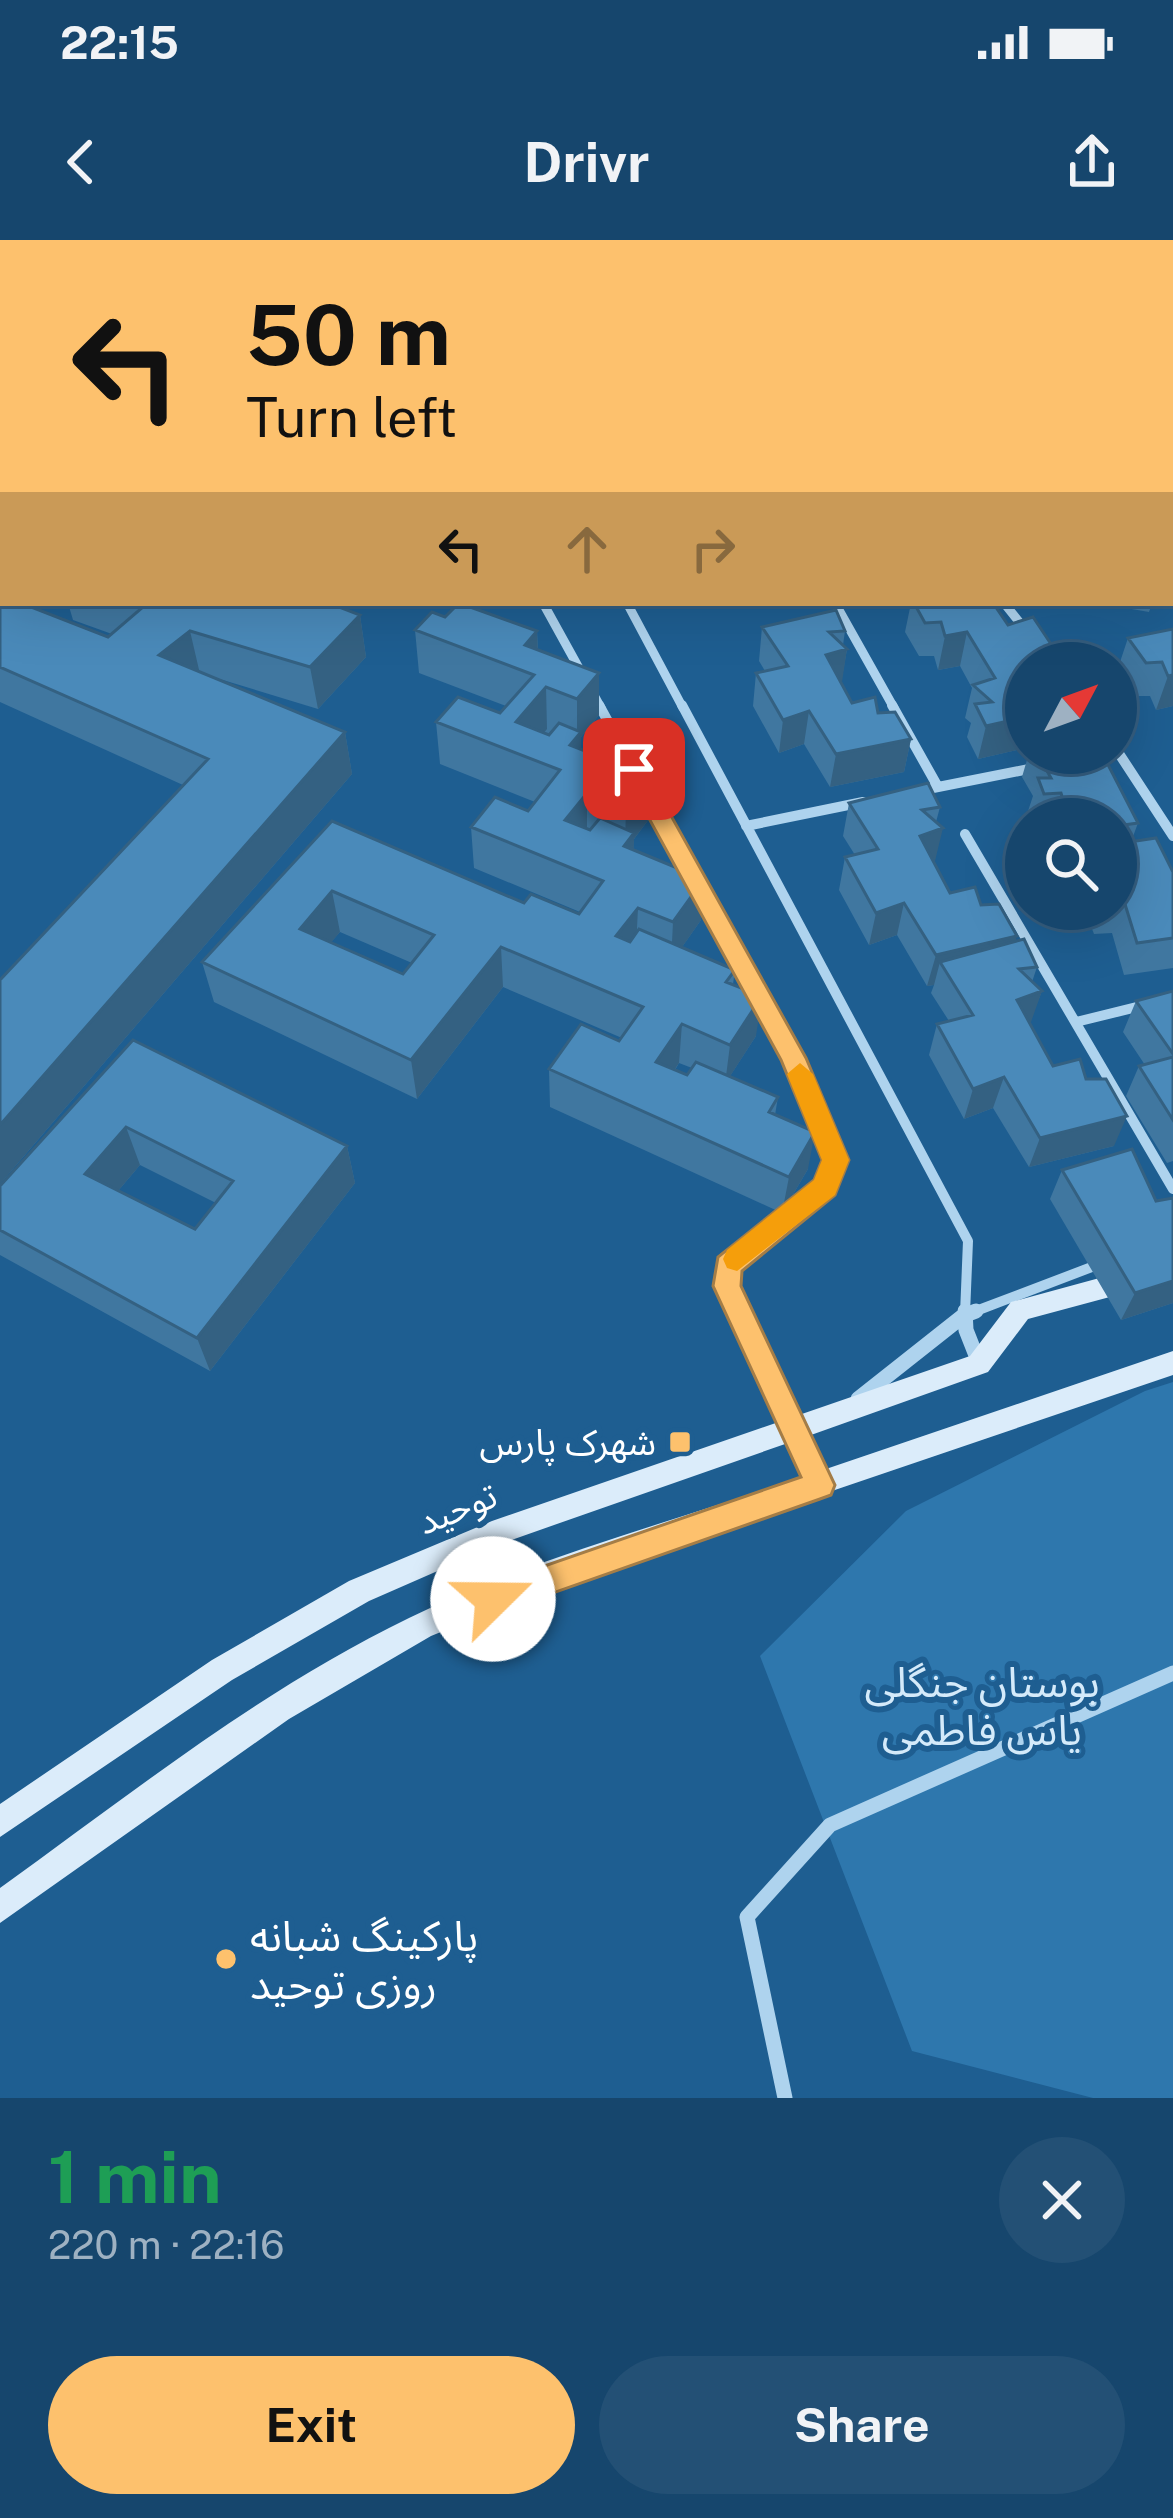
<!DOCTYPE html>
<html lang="en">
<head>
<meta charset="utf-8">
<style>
	:root { --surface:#16466d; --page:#235075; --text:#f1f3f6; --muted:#9eb1c2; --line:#355e80; --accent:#fdc16d }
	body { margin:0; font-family:"Public Sans","Noto Sans Arabic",sans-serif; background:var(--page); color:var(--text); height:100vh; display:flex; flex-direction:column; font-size:45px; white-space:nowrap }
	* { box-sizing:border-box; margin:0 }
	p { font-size:39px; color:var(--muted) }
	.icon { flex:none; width:66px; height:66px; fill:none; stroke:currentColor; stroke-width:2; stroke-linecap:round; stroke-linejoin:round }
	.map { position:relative; height:1858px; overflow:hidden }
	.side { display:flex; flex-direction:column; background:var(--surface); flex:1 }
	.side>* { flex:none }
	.banner { position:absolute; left:0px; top:0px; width:1173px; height:366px; box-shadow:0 12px 48px #0002,0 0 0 3px var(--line); background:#fdc16d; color:#111; overflow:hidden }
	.needle { width:78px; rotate:49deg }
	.controls { position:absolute; left:1005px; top:402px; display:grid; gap:24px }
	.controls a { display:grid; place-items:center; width:132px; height:132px; border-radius:50%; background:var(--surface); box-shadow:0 12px 48px #0002,0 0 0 3px var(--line); font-size:60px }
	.pin { position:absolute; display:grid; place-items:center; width:102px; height:102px; color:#fff; margin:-51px; border-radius:24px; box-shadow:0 6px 18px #0006 }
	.me { position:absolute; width:132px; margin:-66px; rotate:68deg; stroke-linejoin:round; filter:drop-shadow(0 0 9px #0008) }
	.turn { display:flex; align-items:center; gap:42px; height:252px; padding:0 48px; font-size:54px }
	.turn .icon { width:156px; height:156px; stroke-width:2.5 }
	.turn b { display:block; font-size:84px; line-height:102px }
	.lanes { display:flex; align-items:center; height:114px; padding:0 48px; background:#0003; justify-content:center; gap:60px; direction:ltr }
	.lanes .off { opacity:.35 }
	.round { display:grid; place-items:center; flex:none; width:126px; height:126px; border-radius:63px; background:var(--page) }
	.overview { display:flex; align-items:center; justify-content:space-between; height:204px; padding:0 48px }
	h1 { font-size:72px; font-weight:700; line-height:90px; color:#1e9e55 }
	.primary-button { display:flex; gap:24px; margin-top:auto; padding:24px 48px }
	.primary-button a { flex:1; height:138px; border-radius:72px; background:var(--accent); color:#111; font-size:48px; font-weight:700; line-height:138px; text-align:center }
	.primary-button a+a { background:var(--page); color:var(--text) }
	.status { display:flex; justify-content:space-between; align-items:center; height:84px; padding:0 60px; background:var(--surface); direction:ltr }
	.status svg { height:33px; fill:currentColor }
	header { display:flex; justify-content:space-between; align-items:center; height:156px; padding:0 48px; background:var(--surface); font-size:54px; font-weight:700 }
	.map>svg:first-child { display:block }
</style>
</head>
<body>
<div class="status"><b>22:15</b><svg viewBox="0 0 49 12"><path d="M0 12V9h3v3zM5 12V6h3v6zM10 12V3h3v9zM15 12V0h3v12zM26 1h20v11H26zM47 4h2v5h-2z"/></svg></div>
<header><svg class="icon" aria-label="back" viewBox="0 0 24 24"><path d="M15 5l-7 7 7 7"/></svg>Drivr<svg class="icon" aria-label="share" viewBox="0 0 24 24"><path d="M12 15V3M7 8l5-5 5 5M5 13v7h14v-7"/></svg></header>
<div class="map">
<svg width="1173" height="1858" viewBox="0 0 1173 1858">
	<rect width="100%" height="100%" fill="#1e5e91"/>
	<path fill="#2e77ad" d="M192,0H1173V28L1170,3H188Z
		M1173,1142V1858H1093L912,1811L760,1416L906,1271L1145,1151Z"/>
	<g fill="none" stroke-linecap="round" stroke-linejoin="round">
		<path stroke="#aed3ee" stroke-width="9" d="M836,3L851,0
			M543,363L601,468
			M627,363L683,468
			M835,363L894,468
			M1004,363L1028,393"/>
		<path stroke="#aed3ee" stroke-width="10" d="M599,465L793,818L835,920L826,947L728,1026L727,1045L740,1074
			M682,465L968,1001L965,1074
			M892,465L938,547
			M1116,509L1173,596
			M1089,518L1113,513
			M918,551L1039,527
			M746,586L863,562
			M965,594L1173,949
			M1076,782L1173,758
			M968,1074L1105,1022"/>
		<path stroke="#aed3ee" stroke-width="15" d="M739,1071L794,1189
			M965,1071L966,1090L979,1123
			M858,1159L963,1076L976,1071
			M785,1858L747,1677L830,1585L1173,1433"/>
		<path fill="#dbecfa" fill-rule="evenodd" d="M1173,1018V1040L1028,1079L988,1132L811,1195L826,1229L1173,1111V1135L564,1342L431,1396L289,1479L0,1683V1648C132,1553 262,1449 409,1378C535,1317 672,1282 803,1237L788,1203L497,1305L369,1361L232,1440L0,1597V1564L212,1420L349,1341L492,1281L970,1116L1011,1062Z"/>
		<path fill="#fafcff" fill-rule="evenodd" d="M3,75V90L0,91V76Z"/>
	</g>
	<path fill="#4077a0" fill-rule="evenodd" d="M1170,111L1173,112V147H1170Z
		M1170,180H1173V256H1170Z
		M1170,284L1173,285V359L1170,358Z
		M0,355L108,397L112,394L73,380L68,363H329L360,375L366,417L318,469L213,437L345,492L352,534L0,944V740L183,545L0,462Z
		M911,363H993L1026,423V508L978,519L967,497L971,483L965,478L972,448L960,426L938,430L934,416H919L905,392Z
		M1097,363H1152L1149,372Z
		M445,377L537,391L538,410L599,433V475L581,497V510L651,537L649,579L634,599L633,610L701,680L682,707L735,730L733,744L756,796L730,836L778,857L775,875L808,929L782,973L550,867L549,829L619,801L622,798L503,747L417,859L214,762L202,722L332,581L524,663L579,674L580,672L474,628L471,587L528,571L535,562L440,524L436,482L500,473L506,466L419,433L415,390ZM340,692L412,723L403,734L331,702ZM679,823L692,828L687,835L675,830Z
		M762,387L845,391L843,405L847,409L841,443L852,463L878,473L911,499L904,532L830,547L804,504L779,513L753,466L756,433L765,431L759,421Z
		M1173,389V466L1156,470L1150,456H1134L1117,431L1128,398Z
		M1029,513H1102L1138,583L1131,602L1173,632V728L1124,735L1112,693L1094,694L1087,676L1090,669H1116V579H1031L1028,571L1033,556L1022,537Z
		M849,563L940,567L936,582L935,621L933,622L950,653L981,665L1037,727L1032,742L1042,751L1029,783L1053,826L1086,839L1114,906L1029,927L993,868L964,879L929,815L937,784L949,781L931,753L934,745L927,746L897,695L869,705L839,650L845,617L855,615L843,596Z
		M1173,751V921L1167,923L1126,856L1139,826L1145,825L1123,792L1136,761Z
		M133,800L347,906L355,943L210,1131L0,1015V946ZM140,925L216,963L195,989L118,951Z
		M1062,930L1173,1063L1121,1080L1050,959Z"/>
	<path fill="#346182" d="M360,375L366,417L318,469L310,427Z
		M190,391L200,434L159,415Z
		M537,391L539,434L525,405Z
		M967,392L960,426L938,430L945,396Z
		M847,409L842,442L821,449L826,415Z
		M599,433V475L581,497V534L570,505L577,496V459Z
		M1173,435V466L1156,470L1168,436Z
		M546,447L547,489L524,516L516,482Z
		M809,471L804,504L779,513L783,480Z
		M1026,477V508L978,519L986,486Z
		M345,492L352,534L0,944V885Z
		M911,499L904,532L830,547L836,514Z
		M651,537L649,579L634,599L633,634L624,606L625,604L626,569Z
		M587,553V595L565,580Z
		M943,588L935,621L912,629L920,596Z
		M704,639L701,680L671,723L673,682Z
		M332,651L340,692L309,729L300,689Z
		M904,663L897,695L869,705L876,673Z
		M638,668L636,708L616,696Z
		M1017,696L1007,728L940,722L934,745L927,746L936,715Z
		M501,707L503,747L417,859L411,820Z
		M1042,751L1031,782L1007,791L1017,760Z
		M762,756L756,796L725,844L730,805Z
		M682,784L679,823L654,860L656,822Z
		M1004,837L993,868L964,879L973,849Z
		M1127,876L1114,906L1029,927L1040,898Z
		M126,887L140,925L102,970L85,934Z
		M815,892L808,929L782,973L789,937Z
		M347,906L355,943L210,1131L197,1098Z
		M1173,1041V1063L1121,1080L1135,1053Z"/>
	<path fill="#4a8aba" stroke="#346182" stroke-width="3" fill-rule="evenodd" d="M1170,77L1173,78V112L1170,111Z
		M1170,180H1173V221L1170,220Z
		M1170,284L1173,285V323H1170Z
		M0,355L3,356V363H21L108,397L143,367L133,363H329L360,375L310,427L190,391L159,415L345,492L0,885V740L208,519L0,427Z
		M459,363L537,391L525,405L599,433L577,459L546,447L516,482L549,495L559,483L581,492L570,505L651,537L626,569L587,553L565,580L590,590L600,578L634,593L624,606L704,639L673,682L638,668L616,696L630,702L639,689L735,730L726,742L762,756L730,805L682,784L656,822L687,835L696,822L778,857L769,872L815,892L789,937L549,829L581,784L619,801L643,767L501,707L411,820L202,722L332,581L524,663L531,654L579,674L603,641L471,587L495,557L528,571L560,530L436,482L458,457L500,473L534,435L415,390L432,372L445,377ZM332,651L434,695L403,734L300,689Z
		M914,363H993L1008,385L1033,377L1063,422L1026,423V477L986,486L975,464L992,462L973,445L995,438L967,392L945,396L941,382L925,383Z
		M836,370L845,391L829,392L847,409L826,415L852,463L875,457L878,473L895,472L911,499L836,514L809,471L783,480L756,433L788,426L762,387Z
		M1173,389V435L1168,436L1162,422L1146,423L1128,398Z
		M1037,513H1102L1138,583L1116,586V579H1069L1061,553L1044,554L1038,538H1051Z
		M928,543L940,567L922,570L943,588L920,596L950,653L975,647L981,665L999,664L1017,696L936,715L904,663L876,673L845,617L878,609L849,563Z
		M1156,598L1173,632V698L1137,703L1124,661L1116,662V604Z
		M1024,699L1037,727L1019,729L1042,751L1017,760L1053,826L1080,819L1086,839H1106L1127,876L1040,898L1004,837L973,849L937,784L973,775L940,722Z
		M1173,751V814L1136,761Z
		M133,800L347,906L197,1098L0,990V946ZM126,887L233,941L195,989L85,934Z
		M1173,817V880L1139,826Z
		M1132,909L1156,961L1173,958V1041L1135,1053L1062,930Z"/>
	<path fill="#fdc16d" stroke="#a47d47" stroke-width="3" d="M634,521L645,529L806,818L849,920L835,955L742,1031L741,1046L835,1245L831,1255L820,1259L493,1374L481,1370L477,1359L481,1348L801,1237L713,1046L718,1017L814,940L822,920L781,820L622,529Z"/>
	<path fill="#f59e0b" d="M800,823L813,834L849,920L835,955L737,1031L727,1028L723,1019L727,1010L814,940L822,920L787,834Z"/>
	<g fill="#fdc16d" stroke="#1e5e91" stroke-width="4.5">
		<rect x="668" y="1190" width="24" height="24" rx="6"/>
		<circle cx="226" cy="1719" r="12"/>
	</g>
	<g text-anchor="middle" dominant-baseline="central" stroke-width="12" stroke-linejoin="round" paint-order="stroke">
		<g font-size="36" fill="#fff" stroke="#1e5e91" text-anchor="end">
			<text x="656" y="1202">شهرک پارس</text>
		</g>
		<g font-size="36" fill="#fff" stroke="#1e5e91">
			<text transform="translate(457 1268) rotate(-22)">توحید</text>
		</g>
		<g font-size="42" fill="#d4eafa" stroke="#1e5e91">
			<text x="982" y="1441">بوستان جنگلی<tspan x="982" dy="48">یاس فاطمی</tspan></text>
		</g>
		<g font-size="42" fill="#fff" stroke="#1e5e91" text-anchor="start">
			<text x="250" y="1695">پارکینگ شبانه<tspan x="250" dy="48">روزی توحید</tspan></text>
		</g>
	</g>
</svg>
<div class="controls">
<a><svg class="needle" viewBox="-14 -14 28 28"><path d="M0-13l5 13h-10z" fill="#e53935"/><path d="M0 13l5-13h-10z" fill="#9eb1c2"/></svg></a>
<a><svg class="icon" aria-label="search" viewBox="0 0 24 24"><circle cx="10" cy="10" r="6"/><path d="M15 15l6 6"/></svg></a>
</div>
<div class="pin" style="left:634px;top:529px;background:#d93025"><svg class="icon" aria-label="arrive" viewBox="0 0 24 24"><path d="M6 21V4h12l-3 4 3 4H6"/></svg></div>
<svg class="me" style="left:493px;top:1359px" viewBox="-20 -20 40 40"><circle r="19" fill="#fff"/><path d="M0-13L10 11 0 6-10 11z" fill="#fdc16d"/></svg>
<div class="banner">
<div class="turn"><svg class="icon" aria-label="left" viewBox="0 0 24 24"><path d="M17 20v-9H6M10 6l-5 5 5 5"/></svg><div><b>50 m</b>Turn left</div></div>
<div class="lanes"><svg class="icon" aria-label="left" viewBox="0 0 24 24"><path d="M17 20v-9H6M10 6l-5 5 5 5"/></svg><svg class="icon off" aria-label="ahead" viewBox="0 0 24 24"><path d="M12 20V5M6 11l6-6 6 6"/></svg><svg class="icon off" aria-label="right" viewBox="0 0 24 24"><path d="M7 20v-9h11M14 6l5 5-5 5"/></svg></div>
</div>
</div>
<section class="side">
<div class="overview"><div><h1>1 min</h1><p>220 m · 22:16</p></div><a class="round"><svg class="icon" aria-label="close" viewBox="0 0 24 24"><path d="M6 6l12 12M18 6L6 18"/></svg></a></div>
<div class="primary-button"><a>Exit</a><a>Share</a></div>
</section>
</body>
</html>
